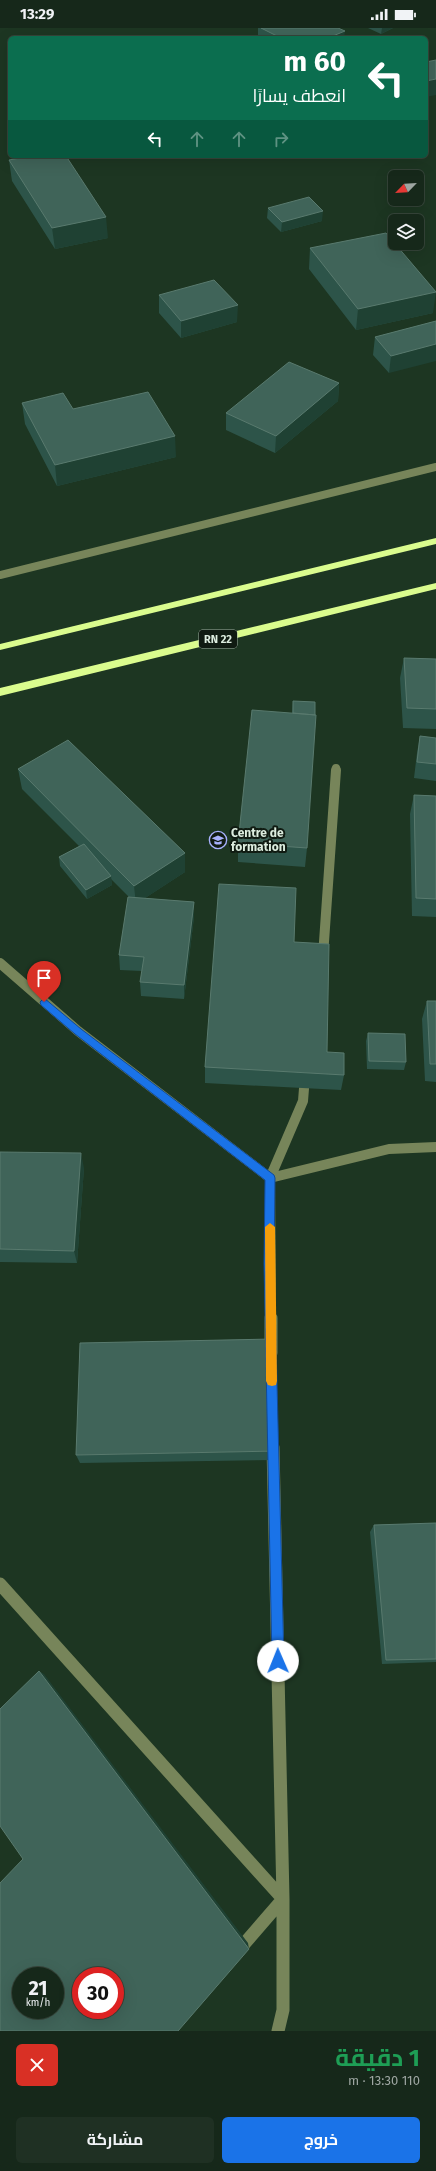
<!DOCTYPE html>
<html lang="ar">
<head>
<meta charset="utf-8">
<style>
	:root { --surface:#16281a; --page:#1f3023; --text:#f1f3f6; --muted:#9ea6a2; --line:#354439; --accent:#1a73e8 }
	body { margin:0; font-family:"Fira Sans",Cairo,sans-serif; background:var(--page); color:var(--text); direction:rtl; height:100vh; display:flex; flex-direction:column; font-size:15px; white-space:nowrap }
	* { box-sizing:border-box; margin:0 }
	p { font-size:13px; color:var(--muted) }
	.icon { flex:none; width:22px; height:22px; fill:none; stroke:currentColor; stroke-width:2; stroke-linecap:round; stroke-linejoin:round }
	.map { position:relative; height:2003px; overflow:hidden; direction:ltr }
	.details { display:flex; flex-direction:column; background:var(--surface); flex:1 }
	.details>* { flex:none }
	.hud { position:absolute; left:8px; top:8px; width:420px; height:122px; border-radius:6px; box-shadow:0 4px 16px #0002,0 0 0 1px var(--line); direction:rtl; background:#0b6e4f; color:#fff; overflow:hidden }
	.needle { width:26px; rotate:245deg }
	.fabs { position:absolute; left:388px; top:142px; display:grid; gap:8px }
	.fabs a { display:grid; place-items:center; width:36px; height:36px; border-radius:6px; background:var(--surface); box-shadow:0 4px 16px #0002,0 0 0 1px var(--line); font-size:20px }
	.speed { position:absolute; left:12px; top:1939px; display:flex; gap:8px; font-size:20px; font-weight:700; text-align:center }
	.speed>* { display:grid; place-content:center; width:52px; height:52px; border-radius:50%; background:var(--surface); box-shadow:0 4px 16px #0002,0 0 0 1px var(--line); line-height:1 }
	.speed small { font-size:10px; font-weight:400 }
	.speed .limit { border:6px solid #d22; background:#fff; color:#111 }
	.pin { position:absolute; display:grid; place-items:center; width:34px; height:34px; color:#fff; margin:-41px -17px; border-radius:50% 50% 50% 0; rotate:-45deg; box-shadow:0 0 4px #0007 }
	.pin .icon { rotate:45deg }
	.me { position:absolute; width:44px; margin:-22px; rotate:359deg; stroke-linejoin:round; filter:drop-shadow(0 0 3px #0008) }
	.turn { display:flex; align-items:center; gap:14px; height:84px; padding:0 16px; font-size:18px }
	.turn .icon { width:52px; height:52px; stroke-width:2.5 }
	.turn b { display:block; font-size:28px; line-height:34px }
	.lanes { display:flex; align-items:center; height:38px; padding:0 16px; background:#0003; justify-content:center; gap:20px; direction:ltr }
	.lanes .off { opacity:.35 }
	.round { display:grid; place-items:center; flex:none; width:42px; height:42px; border-radius:6px; background:var(--page) }
	.headline { display:flex; align-items:center; justify-content:space-between; height:68px; padding:0 16px }
	h1 { font-size:24px; font-weight:700; line-height:30px; color:#1e9e55 }
	.cta { display:flex; gap:8px; margin-top:auto; padding:8px 16px }
	.cta a { flex:1; height:46px; border-radius:6px; background:var(--accent); color:#fff; font-size:16px; font-weight:700; line-height:46px; text-align:center }
	.cta a+a { background:var(--page); color:var(--text) }
	.status { display:flex; justify-content:space-between; align-items:center; height:28px; padding:0 20px; background:var(--surface); direction:ltr }
	.status svg { height:11px; fill:currentColor }
	.map>svg:first-child { display:block }
</style>
</head>
<body>
<div class="status"><b>13:29</b><svg viewBox="0 0 49 12"><path d="M0 12V9h3v3zM5 12V6h3v6zM10 12V3h3v9zM15 12V0h3v12zM26 1h20v11H26zM47 4h2v5h-2z"/></svg></div>
<div class="map">
<svg width="436" height="2003" viewBox="0 0 436 2003">
	<rect width="100%" height="100%" fill="#1d3622"/>
	<g fill="none" stroke-linecap="round" stroke-linejoin="round">
		<path stroke="#77855a" stroke-width="8" d="M0,547L436,439
			M336,743V740"/>
		<path stroke="#77855a" stroke-width="10" d="M323,928L336,742
			M0,935L78,1003L270,1150L303,1073L305,1048
			M271,1291L270,1150L389,1121L436,1119"/>
		<path stroke="#77855a" stroke-width="13" d="M271,1290V1325
			M273,1419L283,1871V1982L278,2003
			M0,1556L283,1871L238,1923"/>
		<path fill="#dafc8e" fill-rule="evenodd" d="M436,510V516L0,622V616Z
			M436,555V561L0,668V660Z"/>
	</g>
	<path fill="#2d5449" d="M258,0H338L344,10H258Z
		M368,0H393L381,6Z
		M9,132L108,210L55,221L12,153Z
		M268,180L322,193L281,204L267,190Z
		M310,220L433,285L356,302L309,241Z
		M159,267L237,294L181,310L159,285Z
		M436,293L389,345L373,327L375,309Z
		M339,355L338,373L275,425L226,402V385Z
		M22,375L73,381L176,429L57,458L25,396Z
		M404,630L436,631V701L403,700L400,650Z
		M293,673L307,820L305,839L238,834V815L292,685Z
		M420,708L436,710V753L414,750L417,725Z
		M18,741L185,844L145,870L194,874V889L184,971L141,968L140,954L142,943L120,942L119,927L129,869L111,851L112,857L87,871L60,838L59,829L79,818L22,761Z
		M414,767L436,768V889L412,888L410,786Z
		M294,914L327,1024L344,1047L341,1062L205,1055V1039Z
		M427,973H436V1054L425,1053L422,991Z
		M368,1005L406,1034L404,1042L367,1041L366,1013Z
		M0,1124L84,1140L77,1235L0,1234Z
		M278,1423L277,1432L80,1435L76,1427Z
		M436,1495V1634L382,1636L370,1504L374,1497Z"/>
	<path fill="#1f4133" d="M382,0H393L381,6Z
		M345,3L344,10H328Z
		M436,51V67L426,69V53Z
		M323,183L322,193L281,204L282,194Z
		M106,189L108,210L55,221L52,200Z
		M436,264L433,285L356,302L358,281Z
		M238,277L237,294L181,310V293Z
		M436,316V333L389,345L391,328Z
		M339,355L338,373L275,425L276,408Z
		M175,408L176,429L57,458L55,437Z
		M185,825V844L136,876L134,858Z
		M111,848L112,857L87,871L86,862Z
		M194,874V889L184,971V957Z
		M81,1125L84,1140L77,1235L74,1223Z
		M39,1643L44,1646L248,1915L249,1921Z"/>
	<path fill="#406459" stroke="#597a6e" fill-rule="evenodd" d="M261,0H338L345,3L328,10H281Z
		M436,32V51L426,53V34Z
		M31,128H66L106,189L52,200L9,132Z
		M309,169L323,183L282,194L268,180Z
		M386,205L436,264L358,281L310,220Z
		M214,252L238,277L181,293L159,267Z
		M436,293V316L391,328L375,309Z
		M289,334L339,355L276,408L226,385Z
		M148,364L175,408L55,437L22,375L63,365L73,381Z
		M404,630L436,631V681L407,680Z
		M293,673L315,674V687L293,685Z
		M252,682L316,687L307,820L238,815Z
		M420,708L436,710V736L417,734Z
		M68,712L185,825L134,858L18,741Z
		M414,767L436,768V871L416,870Z
		M84,816L111,848L86,862L59,829Z
		M219,856L296,860L294,914L329,916L327,1024L344,1025V1047L205,1039Z
		M128,869L194,874L184,957L140,954L144,929L119,927Z
		M427,973H436V1036H430Z
		M368,1005L405,1006L406,1034L369,1033Z
		M0,1124L81,1125L74,1223L0,1221Z
		M273,1311L278,1423L76,1427L80,1315Z
		M436,1495V1631L386,1632L374,1497Z
		M39,1643L249,1921L178,2003H0V1855L23,1831L0,1798V1681ZM21,1948H55V1982H21ZM81,1948H115V1982H81Z"/>
	<path fill="#1a73e8" stroke="#114b97" d="M44,970L81,1001L274,1147L275,1150L274,1236L284,1633L282,1637L278,1639L273,1637L272,1633L264,1236L265,1152L75,1006L41,977L40,974Z"/>
	<path fill="#f59e0b" d="M270,1195L275,1199L277,1353L276,1357L272,1358L268,1357L266,1353L265,1199Z"/>
	<defs>
		<symbol id="school-ring" viewBox="-11 -11 22 22"><circle r="9.5" fill="#101b12" stroke="#a7b1fc" stroke-width="1.5"/><path d="M0-5L7-2L0 1L-7-2ZM-4 1L0 2.5L4 1V4Q0 6-4 4Z" fill="#a7b1fc"/></symbol>
	</defs>
	<g fill-rule="evenodd">
		<use href="#school-ring" x="208" y="802" width="20" height="20"/>
	</g>
	<g text-anchor="middle" dominant-baseline="central" stroke-width="4" stroke-linejoin="round" paint-order="stroke">
		<rect fill="#101b12" stroke="#a0aea2" stroke-width="1" x="199" y="602" width="38" height="18" rx="3"/>
		<g font-size="11" font-weight="bold" fill="#ddeddf">
			<text x="218" y="611">RN 22</text>
		</g>
		<g font-size="12" font-weight="bold" fill="#ddeddf" stroke="#101b12" text-anchor="start">
			<text x="231" y="805">Centre de<tspan x="231" dy="14">formation</tspan></text>
		</g>
	</g>
</svg>
<div class="fabs">
<a><svg class="needle" viewBox="-14 -14 28 28"><path d="M0-13l5 13h-10z" fill="#e53935"/><path d="M0 13l5-13h-10z" fill="#9ea6a2"/></svg></a>
<a><svg class="icon" aria-label="layers" viewBox="0 0 24 24"><path d="M12 4l9 5-9 5-9-5zM3 14l9 5 9-5"/></svg></a>
</div>
<div class="speed"><div>21<small>km/h</small></div><div class="limit">30</div></div>
<div class="pin" style="left:44px;top:974px;background:#d93025"><svg class="icon" aria-label="arrive" viewBox="0 0 24 24"><path d="M6 21V4h12l-3 4 3 4H6"/></svg></div>
<svg class="me" style="left:278px;top:1633px" viewBox="-20 -20 40 40"><circle r="19" fill="#fff"/><path d="M0-13L10 11 0 6-10 11z" fill="#1a73e8"/></svg>
<div class="hud">
<div class="turn"><svg class="icon" aria-label="left" viewBox="0 0 24 24"><path d="M17 20v-9H6M10 6l-5 5 5 5"/></svg><div><b>60 m</b>انعطف يسارًا</div></div>
<div class="lanes"><svg class="icon" aria-label="left" viewBox="0 0 24 24"><path d="M17 20v-9H6M10 6l-5 5 5 5"/></svg><svg class="icon off" aria-label="ahead" viewBox="0 0 24 24"><path d="M12 20V5M6 11l6-6 6 6"/></svg><svg class="icon off" aria-label="ahead" viewBox="0 0 24 24"><path d="M12 20V5M6 11l6-6 6 6"/></svg><svg class="icon off" aria-label="right" viewBox="0 0 24 24"><path d="M7 20v-9h11M14 6l5 5-5 5"/></svg></div>
</div>
</div>
<section class="details">
<div class="headline"><div><h1>1 دقيقة</h1><p>110 m · 13:30</p></div><a class="round" style="background:#d93025;color:#fff"><svg class="icon" aria-label="close" viewBox="0 0 24 24"><path d="M6 6l12 12M18 6L6 18"/></svg></a></div>
<div class="cta"><a>خروج</a><a>مشاركة</a></div>
</section>
</body>
</html>
